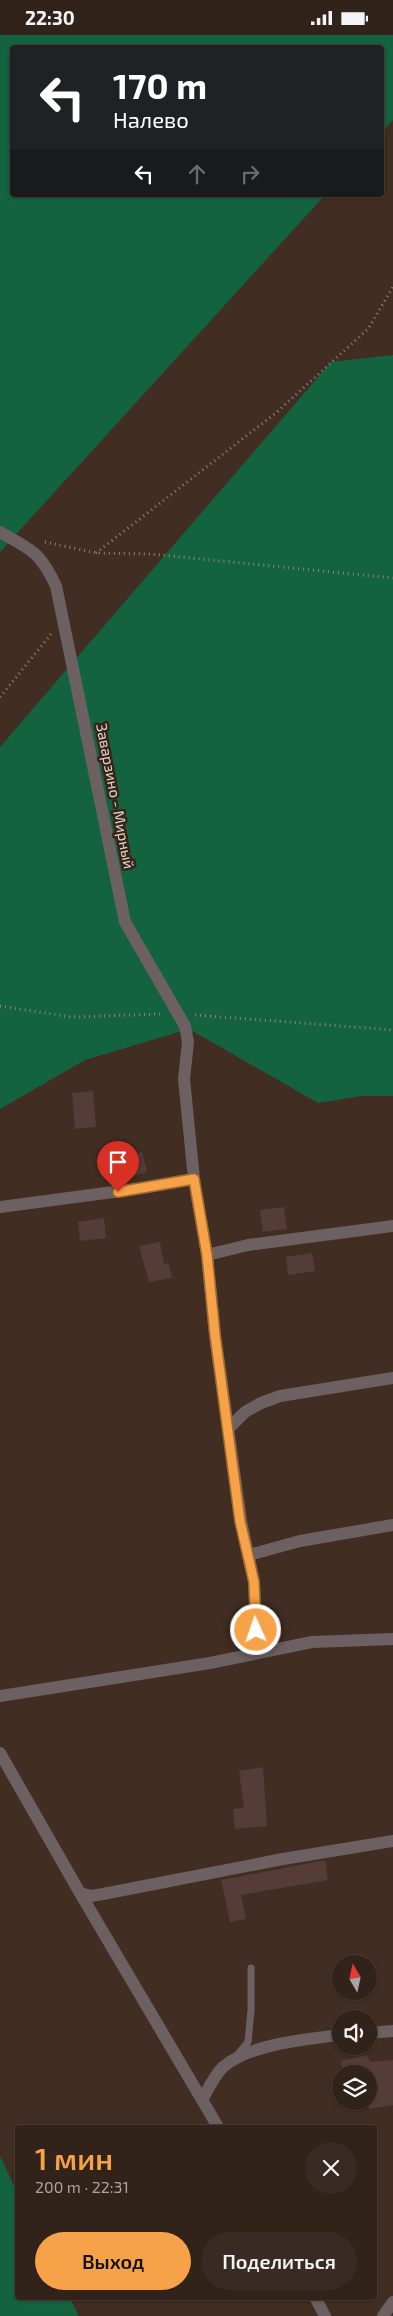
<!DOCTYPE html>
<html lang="ru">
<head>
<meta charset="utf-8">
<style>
	:root { --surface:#31221a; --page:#392a23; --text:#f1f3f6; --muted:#a8a4a2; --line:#4c3f39; --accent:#f6a248 }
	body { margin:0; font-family:"Exo 2",sans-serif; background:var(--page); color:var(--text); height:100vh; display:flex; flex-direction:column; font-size:19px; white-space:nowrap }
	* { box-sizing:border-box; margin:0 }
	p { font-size:16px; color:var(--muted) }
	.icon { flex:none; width:28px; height:28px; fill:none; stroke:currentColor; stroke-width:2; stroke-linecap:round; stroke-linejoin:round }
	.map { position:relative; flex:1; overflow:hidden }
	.details { position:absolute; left:15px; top:2090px; width:362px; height:175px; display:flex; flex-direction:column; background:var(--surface); border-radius:5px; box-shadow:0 1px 4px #0004,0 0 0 1px var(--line) }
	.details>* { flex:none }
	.top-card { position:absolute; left:10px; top:10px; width:374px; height:152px; border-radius:5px; box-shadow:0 1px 4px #0004,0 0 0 1px var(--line); background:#202124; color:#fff; overflow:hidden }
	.needle { width:32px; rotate:351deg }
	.fabs { position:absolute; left:332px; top:1920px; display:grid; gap:10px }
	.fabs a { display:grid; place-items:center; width:45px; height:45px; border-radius:50%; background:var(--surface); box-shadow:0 1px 4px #0004,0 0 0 1px var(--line); font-size:25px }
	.pin { position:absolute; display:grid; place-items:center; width:42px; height:42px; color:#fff; margin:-51px -21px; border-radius:50% 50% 50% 0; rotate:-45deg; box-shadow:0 0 5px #0007 }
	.pin .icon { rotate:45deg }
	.me { position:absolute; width:55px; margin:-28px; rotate:357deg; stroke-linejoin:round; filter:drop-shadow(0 0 4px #0008) }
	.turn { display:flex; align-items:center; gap:18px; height:105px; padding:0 20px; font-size:22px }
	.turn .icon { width:65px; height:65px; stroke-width:2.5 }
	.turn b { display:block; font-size:35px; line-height:42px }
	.lanes { display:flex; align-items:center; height:48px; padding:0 20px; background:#0003; justify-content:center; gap:25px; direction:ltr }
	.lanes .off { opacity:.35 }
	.round { display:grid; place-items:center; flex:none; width:52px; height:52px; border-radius:26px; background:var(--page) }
	.summary { display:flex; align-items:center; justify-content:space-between; height:85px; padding:0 20px }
	h1 { font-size:30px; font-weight:600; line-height:38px; color:var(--accent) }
	.button { display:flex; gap:10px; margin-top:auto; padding:10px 20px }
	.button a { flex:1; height:58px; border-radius:30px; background:var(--accent); color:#111; font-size:20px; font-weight:600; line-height:58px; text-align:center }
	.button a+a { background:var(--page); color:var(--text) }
	.status { display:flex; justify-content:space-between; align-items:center; height:35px; padding:0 25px; background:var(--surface); direction:ltr }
	.status svg { height:14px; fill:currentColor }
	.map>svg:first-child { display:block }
</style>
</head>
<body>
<div class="status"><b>22:30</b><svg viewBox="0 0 49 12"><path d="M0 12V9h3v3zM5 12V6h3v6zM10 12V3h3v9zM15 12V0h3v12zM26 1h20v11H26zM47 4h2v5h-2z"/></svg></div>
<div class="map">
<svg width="393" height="2281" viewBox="0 0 393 2281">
	<rect width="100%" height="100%" fill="#412d22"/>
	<path fill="#136340" d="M0,0H393V85L381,98V12H12V160H325L0,517Z
		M393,320V1061H361L318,1068L189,994L85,1025L0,1074V712L331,327Z
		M0,2121L17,2157L18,2262L70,2263L79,2281H0Z"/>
	<path fill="#553c39" d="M93,1056L96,1092L75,1094L72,1058Z
		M142,1117L147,1137L130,1142L125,1122Z
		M284,1172L287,1194L263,1197L260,1175Z
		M104,1183L106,1203L80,1206L78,1187Z
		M160,1207L164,1229L169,1228L172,1243L149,1247L139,1211Z
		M312,1218L315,1236L288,1240L286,1222Z
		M263,1732L267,1791L235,1794L233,1774L244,1773L239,1736Z
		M325,1825L328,1845L241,1860L246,1884L230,1887L221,1845Z
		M367,2020L370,2027L393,2025V2070L369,2074V2039H344L341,2026Z"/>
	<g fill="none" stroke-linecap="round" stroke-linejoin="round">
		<path stroke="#918178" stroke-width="3" stroke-dasharray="1 4" stroke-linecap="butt" d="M45,507L96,518L150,519L393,543
			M96,518L277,377L368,294L393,252
			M0,662L52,598
			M0,971L71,982L161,979
			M195,980L393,995"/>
		<path stroke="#6c6062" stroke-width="7" d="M238,2019L248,2007L251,1975V1933"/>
		<path stroke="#6c6062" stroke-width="12" d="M0,497C32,515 40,517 56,551L125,887L185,991L188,1007L184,1044L194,1144L207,1220L215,1300L241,1486L254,1547L256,1595L254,1618
			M0,1172L136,1154L194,1144
			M207,1220L248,1210L393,1191
			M228,1394L245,1377L261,1368L280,1361L393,1343
			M249,1520L300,1506L393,1490
			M0,1661L210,1628L312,1607L393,1604
			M0,1718L80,1858L218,2092
			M80,1858L91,1861L103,1859L283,1824L393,1806
			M369,1998L393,1996
			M202,2065C208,2054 214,2041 223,2032C250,2009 307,2004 341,2000
			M315,2262L325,2281
			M383,2281L393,2267"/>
	</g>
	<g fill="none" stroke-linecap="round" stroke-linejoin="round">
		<defs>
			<path id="route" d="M118,1157L194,1144L207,1220L215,1300L240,1486L254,1547L256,1595"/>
		</defs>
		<use href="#route" stroke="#a0692f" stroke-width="12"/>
		<use href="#route" stroke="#f6a248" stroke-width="9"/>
	</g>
	<g text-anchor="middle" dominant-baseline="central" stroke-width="5" stroke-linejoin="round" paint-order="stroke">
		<g font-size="15" fill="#e1d4cd" stroke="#372318">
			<text transform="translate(116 761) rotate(79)">Заварзино - Мирный</text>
		</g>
	</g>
</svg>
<div class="fabs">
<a><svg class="needle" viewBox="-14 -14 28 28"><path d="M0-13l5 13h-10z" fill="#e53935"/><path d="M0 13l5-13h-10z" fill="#a8a4a2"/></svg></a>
<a><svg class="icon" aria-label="sound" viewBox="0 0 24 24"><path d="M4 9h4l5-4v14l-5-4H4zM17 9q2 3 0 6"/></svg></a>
<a><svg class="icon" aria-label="layers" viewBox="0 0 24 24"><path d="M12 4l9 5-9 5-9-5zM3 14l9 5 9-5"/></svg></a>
</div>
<div class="pin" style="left:118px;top:1157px;background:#d93025"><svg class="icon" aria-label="arrive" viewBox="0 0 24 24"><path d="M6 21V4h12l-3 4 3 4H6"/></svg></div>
<svg class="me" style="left:256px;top:1595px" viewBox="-20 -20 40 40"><circle r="17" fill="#f6a248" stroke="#fff" stroke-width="3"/><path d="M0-11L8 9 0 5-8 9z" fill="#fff"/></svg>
<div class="top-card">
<div class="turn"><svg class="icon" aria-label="left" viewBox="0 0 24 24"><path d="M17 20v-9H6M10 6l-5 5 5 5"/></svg><div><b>170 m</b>Налево</div></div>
<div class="lanes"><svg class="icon" aria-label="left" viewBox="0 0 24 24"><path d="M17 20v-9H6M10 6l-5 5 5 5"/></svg><svg class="icon off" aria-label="ahead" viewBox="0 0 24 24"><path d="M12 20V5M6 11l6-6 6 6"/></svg><svg class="icon off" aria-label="right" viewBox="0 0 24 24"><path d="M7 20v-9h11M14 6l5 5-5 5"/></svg></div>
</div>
<section class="details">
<div class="summary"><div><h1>1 мин</h1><p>200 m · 22:31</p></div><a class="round"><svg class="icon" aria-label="close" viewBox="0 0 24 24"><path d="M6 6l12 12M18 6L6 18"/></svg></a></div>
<div class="button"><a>Выход</a><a>Поделиться</a></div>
</section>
</div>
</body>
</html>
